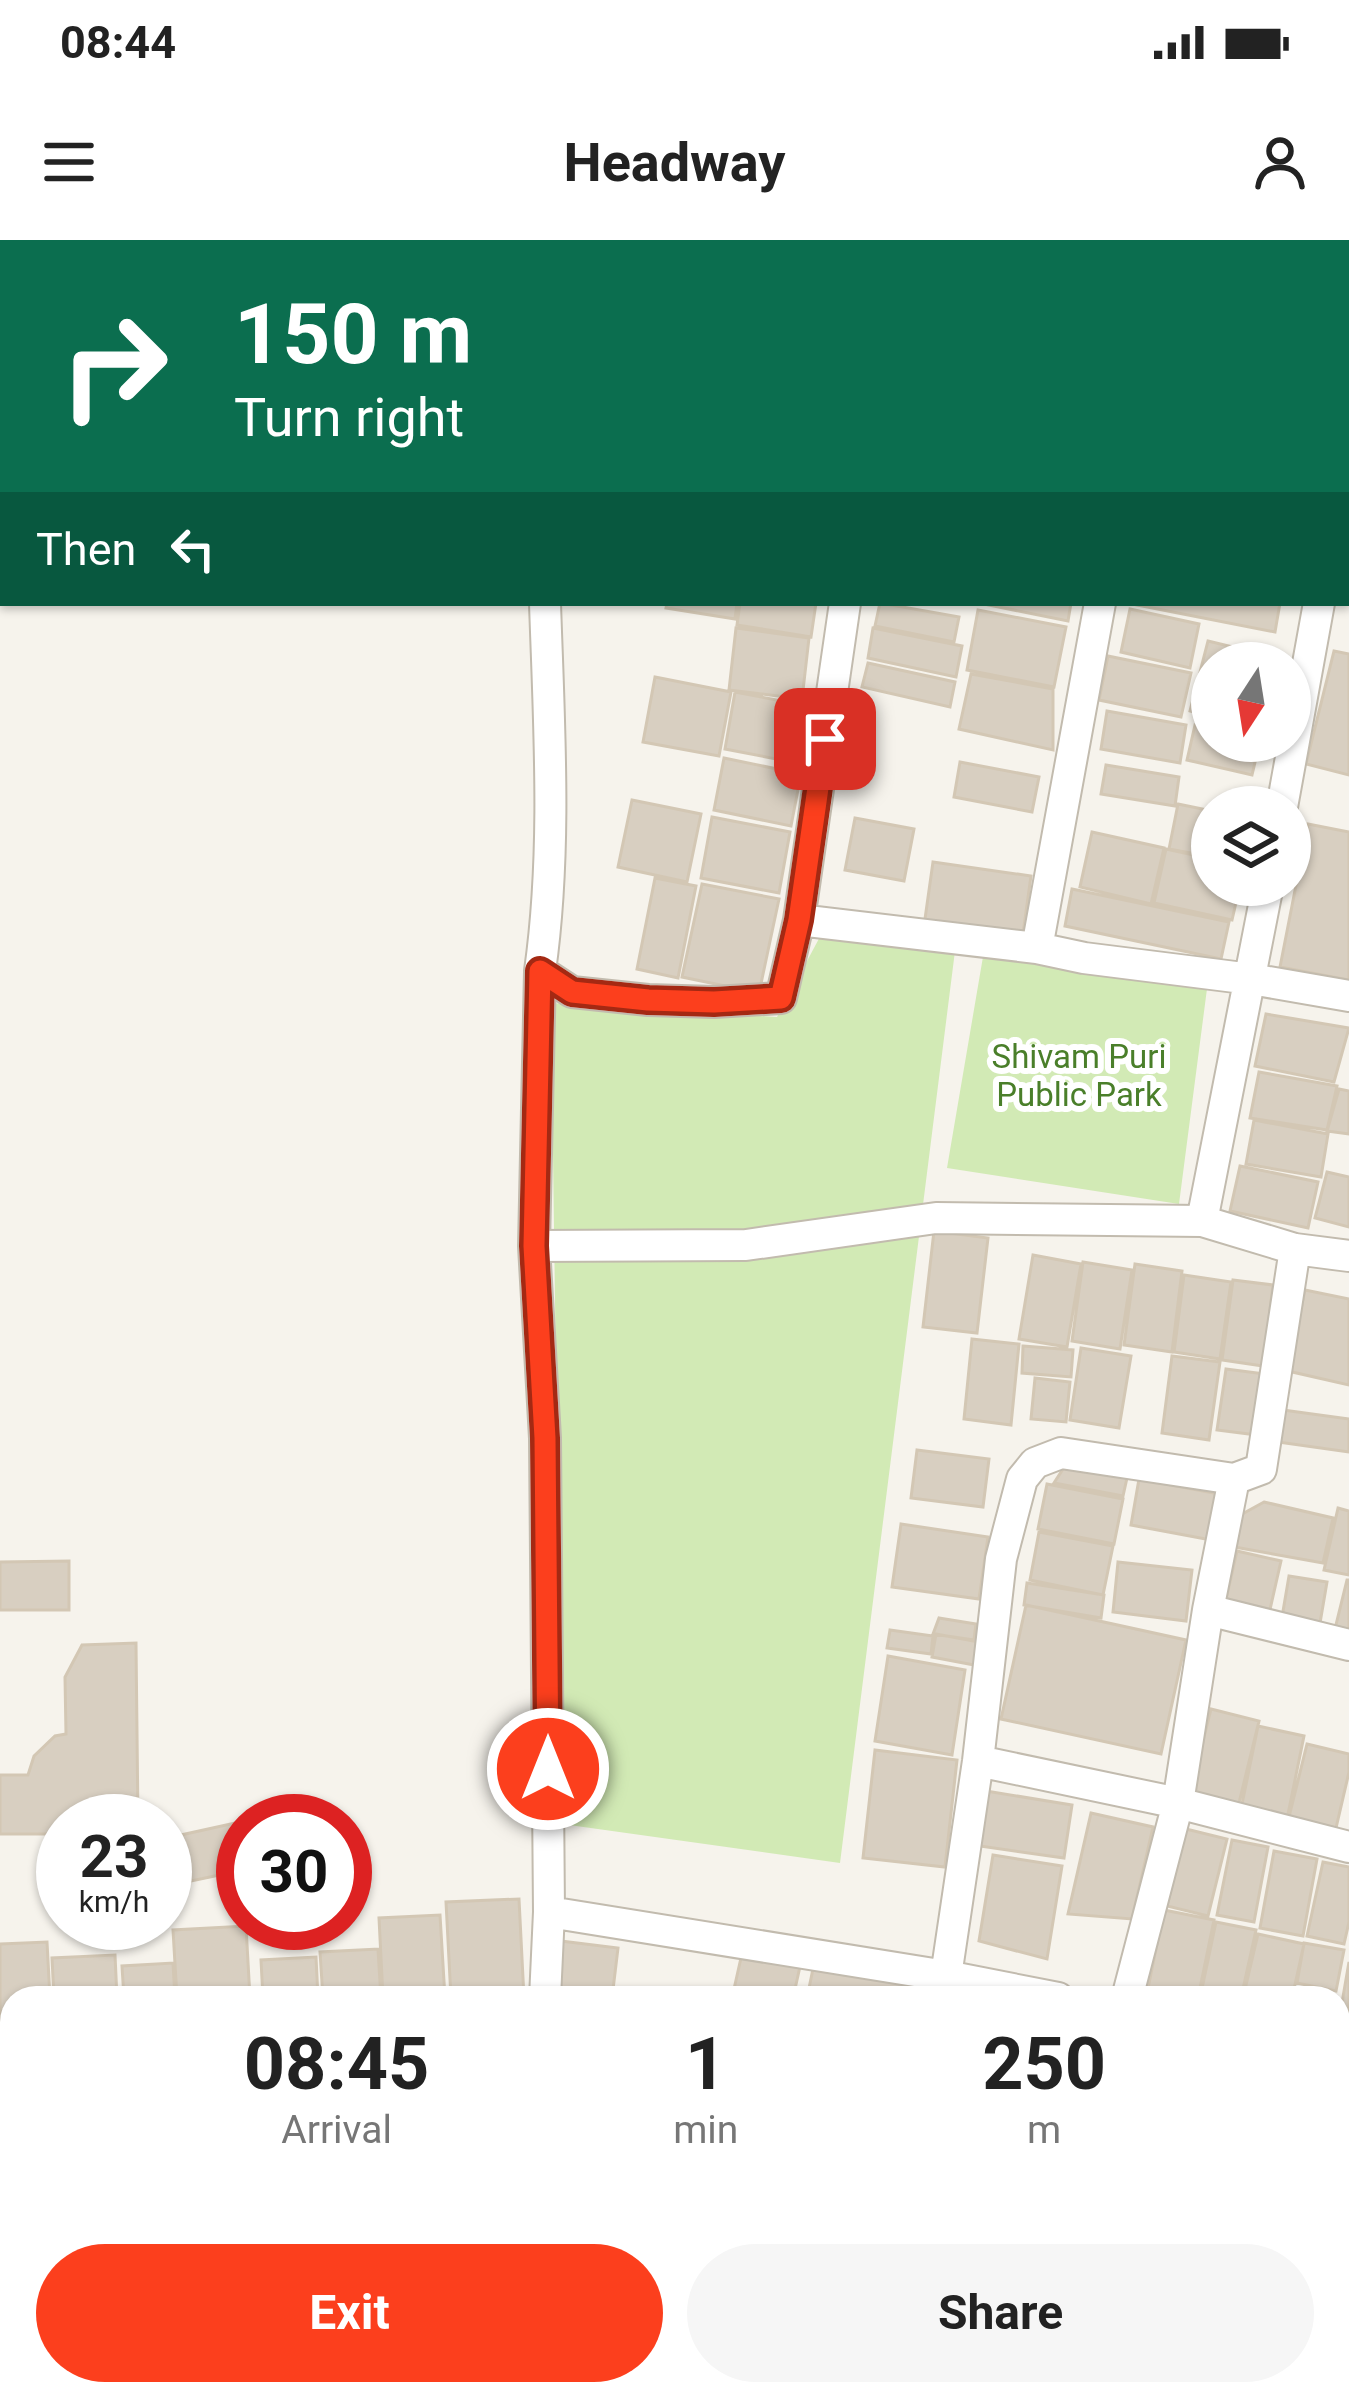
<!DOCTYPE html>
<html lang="en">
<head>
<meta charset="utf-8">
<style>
	:root { --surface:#fff; --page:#f6f6f6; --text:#222; --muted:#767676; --accent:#fc3f1d }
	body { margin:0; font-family:Roboto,sans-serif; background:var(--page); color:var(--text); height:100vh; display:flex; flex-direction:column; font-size:45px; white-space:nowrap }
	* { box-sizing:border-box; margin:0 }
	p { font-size:39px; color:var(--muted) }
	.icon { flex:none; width:66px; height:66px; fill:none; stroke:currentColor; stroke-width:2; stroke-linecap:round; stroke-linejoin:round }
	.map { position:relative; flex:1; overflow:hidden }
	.sheet { position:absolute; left:0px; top:1746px; width:1350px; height:420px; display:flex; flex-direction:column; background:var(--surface); border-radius:36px 36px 0 0; box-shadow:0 3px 9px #0004 }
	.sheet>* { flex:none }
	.top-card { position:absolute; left:0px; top:0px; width:1350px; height:366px; box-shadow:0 3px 9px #0004; background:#0b6e4f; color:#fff; overflow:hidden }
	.needle { width:78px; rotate:192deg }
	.fabs { position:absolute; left:1191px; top:402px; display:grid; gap:24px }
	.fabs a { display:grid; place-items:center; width:120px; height:120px; border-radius:50%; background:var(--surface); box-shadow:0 3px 9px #0004; font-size:60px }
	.speed { position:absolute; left:36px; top:1554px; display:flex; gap:24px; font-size:60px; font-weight:700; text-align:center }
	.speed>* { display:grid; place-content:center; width:156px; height:156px; border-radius:50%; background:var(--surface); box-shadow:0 3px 9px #0004; line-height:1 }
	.speed small { font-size:30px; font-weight:400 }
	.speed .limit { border:18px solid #d22; background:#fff; color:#111 }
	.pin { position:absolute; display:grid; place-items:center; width:102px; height:102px; color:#fff; margin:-51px; border-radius:24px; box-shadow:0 6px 18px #0006 }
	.me { position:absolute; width:132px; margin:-66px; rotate:0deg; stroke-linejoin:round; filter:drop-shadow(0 0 9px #0008) }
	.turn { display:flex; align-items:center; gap:42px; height:252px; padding:0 36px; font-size:54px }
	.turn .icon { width:156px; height:156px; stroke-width:2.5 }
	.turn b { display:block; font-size:84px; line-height:102px }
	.then { display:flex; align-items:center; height:114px; padding:0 36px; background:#0003; gap:24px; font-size:45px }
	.eta { display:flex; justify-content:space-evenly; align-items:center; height:204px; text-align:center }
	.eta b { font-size:72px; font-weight:700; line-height:84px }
	.cta { display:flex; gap:24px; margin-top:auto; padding:24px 36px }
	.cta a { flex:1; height:138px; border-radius:72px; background:var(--accent); color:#fff; font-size:48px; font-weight:700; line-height:138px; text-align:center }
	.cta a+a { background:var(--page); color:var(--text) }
	.status { display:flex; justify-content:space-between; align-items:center; height:84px; padding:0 60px; background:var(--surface); direction:ltr }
	.status svg { height:33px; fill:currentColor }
	header { display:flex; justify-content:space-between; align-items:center; height:156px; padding:0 36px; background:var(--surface); font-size:54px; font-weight:700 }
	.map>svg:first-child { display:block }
</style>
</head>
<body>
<div class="status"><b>08:44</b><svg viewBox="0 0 49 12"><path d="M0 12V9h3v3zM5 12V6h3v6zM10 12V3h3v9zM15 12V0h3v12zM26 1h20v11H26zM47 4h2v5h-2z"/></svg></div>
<header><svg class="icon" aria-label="menu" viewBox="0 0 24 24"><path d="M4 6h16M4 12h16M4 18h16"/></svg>Headway<svg class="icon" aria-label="person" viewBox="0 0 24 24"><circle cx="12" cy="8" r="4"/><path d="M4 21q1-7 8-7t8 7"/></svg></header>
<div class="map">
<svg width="1349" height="2166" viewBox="0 0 1349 2166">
	<rect width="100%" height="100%" fill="#f6f3ec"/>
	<path fill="#d2eab5" d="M822,693L956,703L840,1623L562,1584L551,763L777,777Z
		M985,705L1208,741L1179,964L947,928Z
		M48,2154H493V2166H0V2159Z"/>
	<path fill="#d8cfc1" stroke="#d3c7b4" stroke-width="3" d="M667,363H737L735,379L666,368Z
		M740,363H816L811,397L737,385Z
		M880,363L959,377L954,402L875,386Z
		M979,363H1071L1068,381Z
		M1127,363H1280L1275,392Z
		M1130,369L1199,384L1190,428L1121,412Z
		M978,370L1066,387L1054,447L967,430Z
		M736,388L809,398L802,459L729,450Z
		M873,388L962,406L956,437L868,418Z
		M1208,401L1274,417L1273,423H1212V477L1190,471Z
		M1334,411L1349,414V535L1306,524Z
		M1108,416L1191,433L1181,477L1099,460Z
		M868,423L955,442L950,467L862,447Z
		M971,434L1053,449V510L959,489Z
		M655,437L731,452L719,516L643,502Z
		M735,452L808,466L797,523L725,509Z
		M1107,471L1186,485L1180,523L1101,509Z
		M1195,485L1212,489V501H1260L1252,535L1187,520Z
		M724,518L801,534L791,586L714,570Z
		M960,522L1039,537L1032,572L954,557Z
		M1106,525L1179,537L1175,566L1101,554Z
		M632,560L701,574L687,642L618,627Z
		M1178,564L1212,571V617L1169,609Z
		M712,577L790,592L779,653L701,638Z
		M855,578L914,589L904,641L845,630Z
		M1308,584L1349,592V740L1280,727Z
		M1092,592L1164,608L1151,664L1080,647Z
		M1166,609L1212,619V645H1240L1232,680L1154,663Z
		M933,622L1031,636L1022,701L924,686Z
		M655,638L696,646L678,738L637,729Z
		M702,644L779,659L759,753L682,737Z
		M1072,649L1229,682L1221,719L1065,686Z
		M1266,774L1349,788L1334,842L1255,826Z
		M1259,832L1337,846L1327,890L1250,878Z
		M1339,849L1349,851V894L1327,891Z
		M1254,880L1328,894L1321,937L1246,924Z
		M1240,926L1318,942L1308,988L1230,971Z
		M1327,932L1349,937V987L1315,978Z
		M934,991L988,998L977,1093L923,1087Z
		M1033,1015L1081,1024L1067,1107L1019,1099Z
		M1083,1022L1132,1030L1120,1109L1072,1101Z
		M1135,1024L1182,1031L1172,1112L1124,1105Z
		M1184,1035L1231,1042L1220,1119L1174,1112Z
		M1233,1040L1273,1045L1263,1126L1222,1120Z
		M1305,1050L1349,1059V1145L1288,1131Z
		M972,1099L1019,1104L1011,1185L964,1179Z
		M1023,1106L1073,1110L1071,1137L1022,1133Z
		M1081,1108L1131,1116L1119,1188L1070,1180Z
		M1172,1116L1220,1122L1209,1200L1162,1193Z
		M1226,1129L1265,1134L1257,1195L1217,1190Z
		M1035,1138L1070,1142L1066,1182L1031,1179Z
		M1283,1170L1349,1179V1212L1278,1202Z
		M917,1210L989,1219L983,1267L911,1258Z
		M1065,1226L1127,1238L1123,1256L1054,1243Z
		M1139,1239L1219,1254L1211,1300L1131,1285Z
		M1047,1244L1123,1259L1114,1304L1038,1289Z
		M1264,1262L1333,1278L1323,1323L1229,1306L1235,1278Z
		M1338,1268L1349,1271V1335L1324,1330Z
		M901,1284L988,1297L979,1359L892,1347Z
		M1039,1292L1113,1306L1103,1355L1030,1340Z
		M1237,1311L1281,1321L1269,1374L1225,1364Z
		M69,1321V1370H0V1322Z
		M1118,1322L1192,1330L1186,1381L1113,1372Z
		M1289,1336L1327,1342L1319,1389L1281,1383Z
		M1347,1340H1349V1397L1334,1393Z
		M1027,1343L1104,1355L1101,1378L1024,1365Z
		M1026,1365L1186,1400L1161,1514L1001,1479Z
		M939,1378L976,1384L974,1400L933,1394Z
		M890,1390L933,1396L931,1414L887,1408Z
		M936,1394L979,1402L974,1425L932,1417Z
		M136,1403L138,1581H63V1594H0V1535H28L34,1516L55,1496L66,1494L65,1437L82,1405Z
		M888,1416L965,1430L952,1515L875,1501Z
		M1211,1469L1259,1481L1237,1571L1189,1558Z
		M1258,1486L1304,1496L1287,1579L1241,1569Z
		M1307,1504L1349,1514V1532L1336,1588L1289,1577Z
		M875,1510L957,1520L945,1627L863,1618Z
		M986,1551L1072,1565L1064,1618L980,1606Z
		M1091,1573L1153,1587L1132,1679L1068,1674Z
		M235,1583L243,1630L191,1641L181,1595Z
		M1186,1589L1227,1599L1208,1676L1167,1666Z
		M1232,1600L1268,1607L1254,1682L1217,1675Z
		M1274,1611L1317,1619L1303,1696L1260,1688Z
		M993,1615L1062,1626L1047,1719L979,1701Z
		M1323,1622L1349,1627V1682L1344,1704L1307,1696Z
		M519,1659L524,1758H451L446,1662Z
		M1164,1670L1214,1680L1198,1758H1168L1147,1753Z
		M440,1675L445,1758H383L379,1678Z
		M1216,1682L1256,1690L1241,1758H1200Z
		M246,1686L250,1758H177L173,1690Z
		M1258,1694L1304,1704L1292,1758H1243Z
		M561,1701L618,1708L612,1758H554Z
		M47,1702L50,1758H12V1816L0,1817V1704Z
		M1304,1703L1344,1710L1336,1751L1297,1743Z
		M378,1709L381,1758H323L320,1712Z
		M743,1709L801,1722L793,1758H732Z
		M115,1715L117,1758H54L52,1718Z
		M316,1717L318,1758H263L261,1720Z
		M815,1719L907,1739L903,1758H807Z
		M1349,1722V1788L1338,1786Z
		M173,1723L175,1758H124L122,1726Z
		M1338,1831L1349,1833V1899L1345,1915L1338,1913Z
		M1338,1917L1349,1919V1980L1338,1977Z
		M12,1993V2101H10L4,1994Z
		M977,2154H1043L1041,2166H973Z
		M1089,2154H1142L1139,2166H1087Z
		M1150,2154H1194L1192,2166H1149Z
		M1212,2154H1250L1247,2166H1208Z
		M1258,2154H1332L1347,2157L1345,2166H1255Z"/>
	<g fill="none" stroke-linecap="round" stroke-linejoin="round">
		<defs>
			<path id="street" d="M532,0V3
				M1347,153L1349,154
				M1347,207L1349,196
				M545,363C549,485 557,610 540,731L572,752L648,760L714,762L781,758L799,680
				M845,363L799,680L1037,708L1084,718L1251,739L1349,756
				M1282,567L1319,363
				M1268,645L1202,981L1295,1009L1349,1016
				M1037,708L1100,363
				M540,731L534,1006L545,1198L549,1672
				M534,1006L746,1005L936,978L1202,981
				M1208,1370L1349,1405
				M978,1521L1178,1563L1349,1607
				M946,1736L978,1521L1001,1319L1022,1239L1035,1223L1061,1213L1234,1239L1261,1229L1295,1009
				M545,1758L549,1672L946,1736L1058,1758
				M1127,1758L1178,1563L1208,1370L1234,1239
				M1338,1823L1349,1825
				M0,1880L12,1878
				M1338,2048L1349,2051
				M0,2137L12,2136
				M504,2154L579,2166
				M1070,2166L1073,2154"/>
		</defs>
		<use href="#street" stroke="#c2bbae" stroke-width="34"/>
		<use href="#street" stroke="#fff" stroke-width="30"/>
	</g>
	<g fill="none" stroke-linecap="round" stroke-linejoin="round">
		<defs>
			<path id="route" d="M548,1529L545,1198L534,1006L540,731L572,752L648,760L714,762L781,758L799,680L825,499"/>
		</defs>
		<use href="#route" stroke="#a42913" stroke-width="30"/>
		<use href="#route" stroke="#fc3f1d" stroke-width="21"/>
	</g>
	<g text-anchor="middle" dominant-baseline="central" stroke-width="12" stroke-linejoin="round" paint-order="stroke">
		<g font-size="33" fill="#4a7f2a" stroke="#fff">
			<text x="1079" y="816">Shivam Puri<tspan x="1079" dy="38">Public Park</tspan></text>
		</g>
	</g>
</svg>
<div class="fabs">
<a><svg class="needle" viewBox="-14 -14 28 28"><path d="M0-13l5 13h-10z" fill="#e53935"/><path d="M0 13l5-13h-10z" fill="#767676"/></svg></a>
<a><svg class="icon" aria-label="layers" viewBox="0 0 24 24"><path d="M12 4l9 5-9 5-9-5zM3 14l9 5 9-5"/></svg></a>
</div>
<div class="speed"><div>23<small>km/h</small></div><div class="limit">30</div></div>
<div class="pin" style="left:825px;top:499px;background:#d93025"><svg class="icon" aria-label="arrive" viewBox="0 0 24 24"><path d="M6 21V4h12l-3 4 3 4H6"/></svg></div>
<svg class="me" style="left:548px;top:1529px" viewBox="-20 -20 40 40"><circle r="17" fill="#fc3f1d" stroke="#fff" stroke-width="3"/><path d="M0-11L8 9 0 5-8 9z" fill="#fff"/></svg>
<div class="top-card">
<div class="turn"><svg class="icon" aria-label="right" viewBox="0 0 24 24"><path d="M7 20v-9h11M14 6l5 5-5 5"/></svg><div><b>150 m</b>Turn right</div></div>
<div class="then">Then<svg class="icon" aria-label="left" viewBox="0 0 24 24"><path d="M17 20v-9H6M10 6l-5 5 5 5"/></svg></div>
</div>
<section class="sheet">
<div class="eta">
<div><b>08:45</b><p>Arrival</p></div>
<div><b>1</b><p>min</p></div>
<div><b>250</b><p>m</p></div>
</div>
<div class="cta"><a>Exit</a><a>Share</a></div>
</section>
</div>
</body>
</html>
